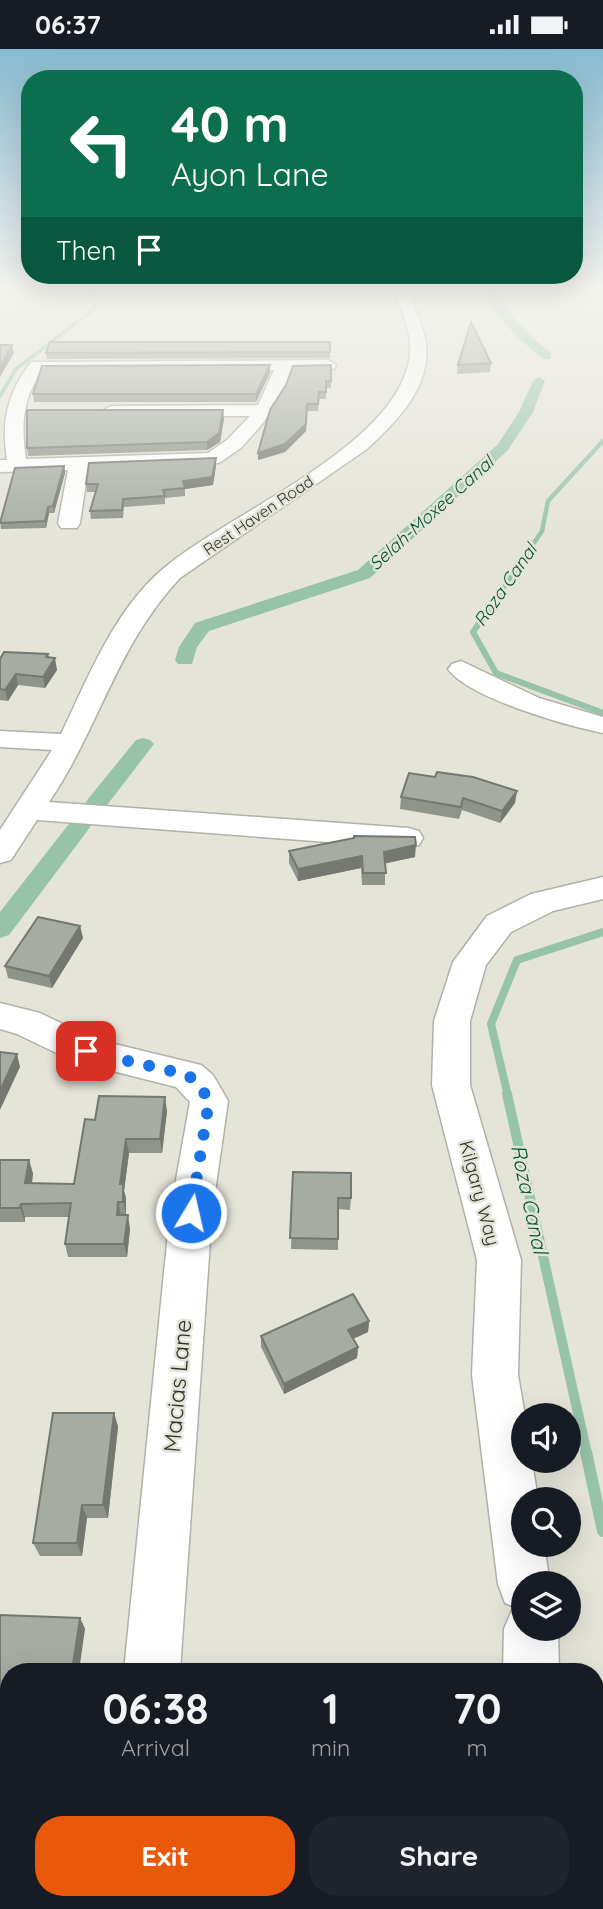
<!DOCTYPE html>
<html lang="en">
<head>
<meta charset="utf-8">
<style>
	:root { --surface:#171b24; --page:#20242c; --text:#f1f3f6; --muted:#9ea1a6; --accent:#ea580c }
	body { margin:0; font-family:Quicksand,sans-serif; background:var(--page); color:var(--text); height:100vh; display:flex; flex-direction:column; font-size:26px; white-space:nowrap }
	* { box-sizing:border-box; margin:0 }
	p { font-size:23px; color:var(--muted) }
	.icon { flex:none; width:38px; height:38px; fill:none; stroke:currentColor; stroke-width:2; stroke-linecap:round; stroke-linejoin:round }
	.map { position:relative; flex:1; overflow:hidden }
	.drawer { position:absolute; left:0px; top:1614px; width:604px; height:247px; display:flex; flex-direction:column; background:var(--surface); border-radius:28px 28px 0 0; box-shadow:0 7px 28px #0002 }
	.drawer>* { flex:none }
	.hud { position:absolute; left:21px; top:21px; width:562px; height:214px; border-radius:28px; box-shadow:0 7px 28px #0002; background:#0b6e4f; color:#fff; overflow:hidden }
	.buttons { position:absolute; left:511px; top:1354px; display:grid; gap:14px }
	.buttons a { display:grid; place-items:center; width:70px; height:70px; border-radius:50%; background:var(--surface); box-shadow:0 7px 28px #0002; font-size:35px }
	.pin { position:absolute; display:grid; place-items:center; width:60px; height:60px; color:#fff; margin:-30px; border-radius:14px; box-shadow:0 4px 10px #0006 }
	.me { position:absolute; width:77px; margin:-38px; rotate:9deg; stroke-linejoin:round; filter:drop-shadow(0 0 5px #0008) }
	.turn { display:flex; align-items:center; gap:24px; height:147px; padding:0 35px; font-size:32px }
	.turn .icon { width:91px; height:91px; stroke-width:2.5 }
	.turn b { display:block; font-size:49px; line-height:60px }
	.then { display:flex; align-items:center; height:66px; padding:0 35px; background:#0003; gap:14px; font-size:26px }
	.eta { display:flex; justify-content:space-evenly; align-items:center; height:119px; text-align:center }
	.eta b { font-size:42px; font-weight:800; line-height:49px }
	.action { display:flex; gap:14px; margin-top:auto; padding:14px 35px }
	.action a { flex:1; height:80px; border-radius:28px; background:var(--accent); color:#fff; font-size:28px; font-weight:800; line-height:80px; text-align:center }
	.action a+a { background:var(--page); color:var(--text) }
	.status { display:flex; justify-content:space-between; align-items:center; height:49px; padding:0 35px; background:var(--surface); direction:ltr }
	.status svg { height:19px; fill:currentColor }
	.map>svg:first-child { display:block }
</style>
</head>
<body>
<div class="status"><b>06:37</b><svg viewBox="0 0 49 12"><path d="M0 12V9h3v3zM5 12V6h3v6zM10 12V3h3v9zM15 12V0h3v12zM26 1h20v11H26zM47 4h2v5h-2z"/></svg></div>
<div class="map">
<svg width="603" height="1860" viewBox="0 0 603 1860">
	<rect width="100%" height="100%" fill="#e5e4d9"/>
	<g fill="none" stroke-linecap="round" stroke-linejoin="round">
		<path stroke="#96c3aa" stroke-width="3.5" d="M0,347L16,320L93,261L97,249L89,238"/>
		<path stroke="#96c3aa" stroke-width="4.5" d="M498,547L542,482L548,452L603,392"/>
		<path stroke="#96c3aa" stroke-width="6" d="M499,545L473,583L496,624L603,664"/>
		<path stroke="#96c3aa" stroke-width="8" d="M508,1047L491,975L517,911L603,883"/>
		<path stroke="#96c3aa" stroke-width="10" d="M507,1045L587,1405"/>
		<path stroke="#96c3aa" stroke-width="12" d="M586,1403L603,1482"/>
		<path fill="#96c3aa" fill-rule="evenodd" d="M486,238H496L495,242C509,267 529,287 551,304V310H543C526,296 485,261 486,238Z
			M539,328L545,332L533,363L508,401L370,529L209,582L197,598L192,615H178L175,611L179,598L195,574L358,521L498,395L519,363L533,332Z
			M143,689L150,691L154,695L104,760H88L85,755L88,750L136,691Z
			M80,769L88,771L91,776L88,781L9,886L0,889V863L72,771Z"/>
		<defs>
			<path id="minor" d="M393,238H407C414,257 423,275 426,295C431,339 396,373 367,400L180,529C116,597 100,678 49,753L408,779L419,782L423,789L419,796L408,799L37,771L11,811L0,814V781L52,701L0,698V682L61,685C89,627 114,561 164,519C230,463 401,396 410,305C412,282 400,259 393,238Z
				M328,311L336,316L334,320L291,321L284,342L263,374L241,399L219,414L88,420L80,474L77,479H61L58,474L68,421L0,423V411H7C1,372 7,345 31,313ZM274,321L258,356L111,357L102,362L111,367H250L227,391L208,404L26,410C21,377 22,350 42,322Z
				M461,612L539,649L603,668V684C568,677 468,649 448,620L452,615Z
				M603,828V850L553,862L511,883L486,916L470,972V1036L521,1211L518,1326L525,1367L523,1412H532L538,1451H523V1496H544L550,1535H523V1580H558L559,1622H503L504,1580L512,1561L517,1559L505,1554L498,1535L472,1326L477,1211L432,1036L434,972L453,913L487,867L531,845Z
				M0,954L40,964L94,990L201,1016L213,1026L228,1052L212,1164L180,1622H124L170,1164L190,1053L176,1038L73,1012L17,985L0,980Z
				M458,1852H520L518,1860H456Z"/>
		</defs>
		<use href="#minor" stroke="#b1b1a6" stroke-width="3"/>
		<use href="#minor" fill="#fff" fill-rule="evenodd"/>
	</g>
	<path fill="#8f948b" d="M330,293V309L47,310L46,304Z
		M491,314L490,323L457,325L458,316Z
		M270,316V324L256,353H34L33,345Z
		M331,316V339H326V350H319L318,362H307L306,382L285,403L258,411V404Z
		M224,370L220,393L207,401L28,407L27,399Z
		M216,409V417L213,436L185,440V447L165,449V455L124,458L123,469L91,470L90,462L95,443H87L86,435Z
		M64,417L65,424L54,464H49L46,479L1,480L0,471Z
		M48,605L49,609L57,621L45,639L18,636L8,652L0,651V610Z
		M409,724L515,754L500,774L462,761L459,770L400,760L401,748Z
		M289,802L415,808L385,814V836H362L361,819L298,832L289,814Z
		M80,877L83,889L52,939L8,929L5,917Z
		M167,1062L162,1104H129L124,1142L126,1149V1166L130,1180L127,1208H68L65,1195L69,1168H25V1173H0V1111H29L33,1125L32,1135H74L95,1071Z
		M293,1123L351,1149L350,1161L338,1160V1201L291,1200Z
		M369,1272L368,1283L353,1290L358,1298L357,1309L284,1345L261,1298V1287Z
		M114,1364L118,1378L108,1469H87L82,1507H40L33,1494Z
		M0,1566L80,1569L85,1580L9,1622V1852H32L0,1851Z"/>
	<path fill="#747871" d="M12,296L14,304L0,328V318Z
		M270,316V324L256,353V345Z
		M307,355L306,382L285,403L258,411V404Z
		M223,361L224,370L220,393L207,401V393Z
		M216,409V417L213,436L185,440L183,432Z
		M64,417L65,424L54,464L53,457Z
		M48,458L49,464L46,479L45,472Z
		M48,605L50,616L55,609L57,621L45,639L43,628L46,608Z
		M16,625L18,636L8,652L5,641Z
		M517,742L515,754L500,774L502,762Z
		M416,796L415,808L383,815L384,803Z
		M362,807L361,819L298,832V820Z
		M80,877L83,889L52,939L49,927Z
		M17,1005L20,1018L0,1061V1042Z
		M165,1048L167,1062L162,1104L160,1090Z
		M126,1090L129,1104L124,1142L126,1149V1167L120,1135Z
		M29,1111L33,1125L29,1148L25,1134Z
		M118,1153L121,1167L117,1166Z
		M21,1155L25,1168V1173L20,1159Z
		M128,1166L130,1180L127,1208L124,1195Z
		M369,1272L368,1283L348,1292V1281Z
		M358,1298L357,1309L284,1345V1335Z
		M114,1364L118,1378L108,1469L103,1456Z
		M82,1456L87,1469L82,1507L77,1494Z
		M80,1569L85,1580L79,1622H72Z"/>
	<path fill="#a6aca2" stroke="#747871" stroke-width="2" d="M471,273L491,314L458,316Z
		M50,293H330V303L46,304Z
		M0,296H12L0,318Z
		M270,316L256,345H33L42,317Z
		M331,316V332H326V343H319L318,355H307L306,375L285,395L258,404L270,361L286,336L293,317Z
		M27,361H223L219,384L207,393L27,399Z
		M216,409L212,428L183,432L185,439L163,441L165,447L123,450L122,461L90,462L98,435H86L89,414Z
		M64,417L53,457L48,458L45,472L0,474L15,419Z
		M4,603L48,605L46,608L55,609L43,628L16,625L5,641L0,640V610Z
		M437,723L473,728L517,742L502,762L463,749L461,758L401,748L409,724L435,728Z
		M354,787L415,788L416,796L384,803L386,824H363L362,807L298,820L289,802L354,789Z
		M38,868L80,877L49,927L5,917Z
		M0,1003L17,1005L0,1042Z
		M99,1047L165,1048L160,1090H126L120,1135H123V1153H118L117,1166H128L124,1195H65L71,1154L21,1155L20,1159H0V1111H29L25,1134L74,1135L85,1070L95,1071Z
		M293,1123L351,1124V1149H338V1190L290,1189Z
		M353,1245L369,1272L348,1281L358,1298L284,1335L261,1287Z
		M53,1364H114L103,1456H82L77,1494H33Z
		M0,1566L80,1569L72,1622H9V1847L0,1846Z"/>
	<linearGradient id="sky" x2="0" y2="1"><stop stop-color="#87bacf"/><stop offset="0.48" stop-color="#f3f3ee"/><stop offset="1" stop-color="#f3f3ee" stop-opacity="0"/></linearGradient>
	<rect width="603" height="498" fill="url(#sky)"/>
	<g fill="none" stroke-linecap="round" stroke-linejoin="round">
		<path stroke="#1a73e8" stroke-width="12" stroke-dasharray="0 21.6" d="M86,1002L188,1026L200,1037L209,1052L191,1164"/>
	</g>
	<g text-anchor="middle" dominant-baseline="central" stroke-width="5" stroke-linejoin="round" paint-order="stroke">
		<g font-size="16" fill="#32322d" stroke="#e5e4d9">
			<text transform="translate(258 466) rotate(-34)">Rest Haven Road</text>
		</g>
		<g font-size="18" font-style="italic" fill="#005435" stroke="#e5e4d9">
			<text transform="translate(431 464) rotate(-42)">Selah-Moxee Canal</text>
			<text transform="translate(505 536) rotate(-55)">Roza Canal</text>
		</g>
		<g font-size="19" fill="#32322d" stroke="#e5e4d9">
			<text transform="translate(480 1144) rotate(75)">Kilgary Way</text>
		</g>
		<g font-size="21" font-style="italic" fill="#005435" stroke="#e5e4d9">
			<text transform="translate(530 1150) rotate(78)">Roza Canal</text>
		</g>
		<g font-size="23" fill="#32322d" stroke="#e5e4d9">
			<text transform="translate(177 1337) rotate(-85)">Macias Lane</text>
		</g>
	</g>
</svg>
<div class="buttons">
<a><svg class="icon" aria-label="sound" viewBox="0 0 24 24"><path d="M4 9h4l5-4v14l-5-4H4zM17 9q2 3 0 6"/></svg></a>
<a><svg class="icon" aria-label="search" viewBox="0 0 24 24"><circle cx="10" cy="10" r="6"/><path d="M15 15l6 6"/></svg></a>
<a><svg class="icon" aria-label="layers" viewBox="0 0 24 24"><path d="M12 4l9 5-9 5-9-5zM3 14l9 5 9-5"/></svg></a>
</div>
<div class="pin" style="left:86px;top:1002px;background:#d93025"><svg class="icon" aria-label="arrive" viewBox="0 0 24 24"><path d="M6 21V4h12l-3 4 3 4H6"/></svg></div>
<svg class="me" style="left:191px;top:1164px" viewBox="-20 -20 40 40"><circle r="17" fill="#1a73e8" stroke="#fff" stroke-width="3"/><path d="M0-11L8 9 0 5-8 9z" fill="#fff"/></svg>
<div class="hud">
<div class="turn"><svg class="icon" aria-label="left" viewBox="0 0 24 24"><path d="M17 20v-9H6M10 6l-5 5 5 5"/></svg><div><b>40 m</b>Ayon Lane</div></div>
<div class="then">Then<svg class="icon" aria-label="arrive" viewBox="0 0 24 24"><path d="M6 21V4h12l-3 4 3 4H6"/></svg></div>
</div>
<section class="drawer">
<div class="eta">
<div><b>06:38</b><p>Arrival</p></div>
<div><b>1</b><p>min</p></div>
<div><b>70</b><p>m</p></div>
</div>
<div class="action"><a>Exit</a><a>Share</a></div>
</section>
</div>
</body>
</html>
